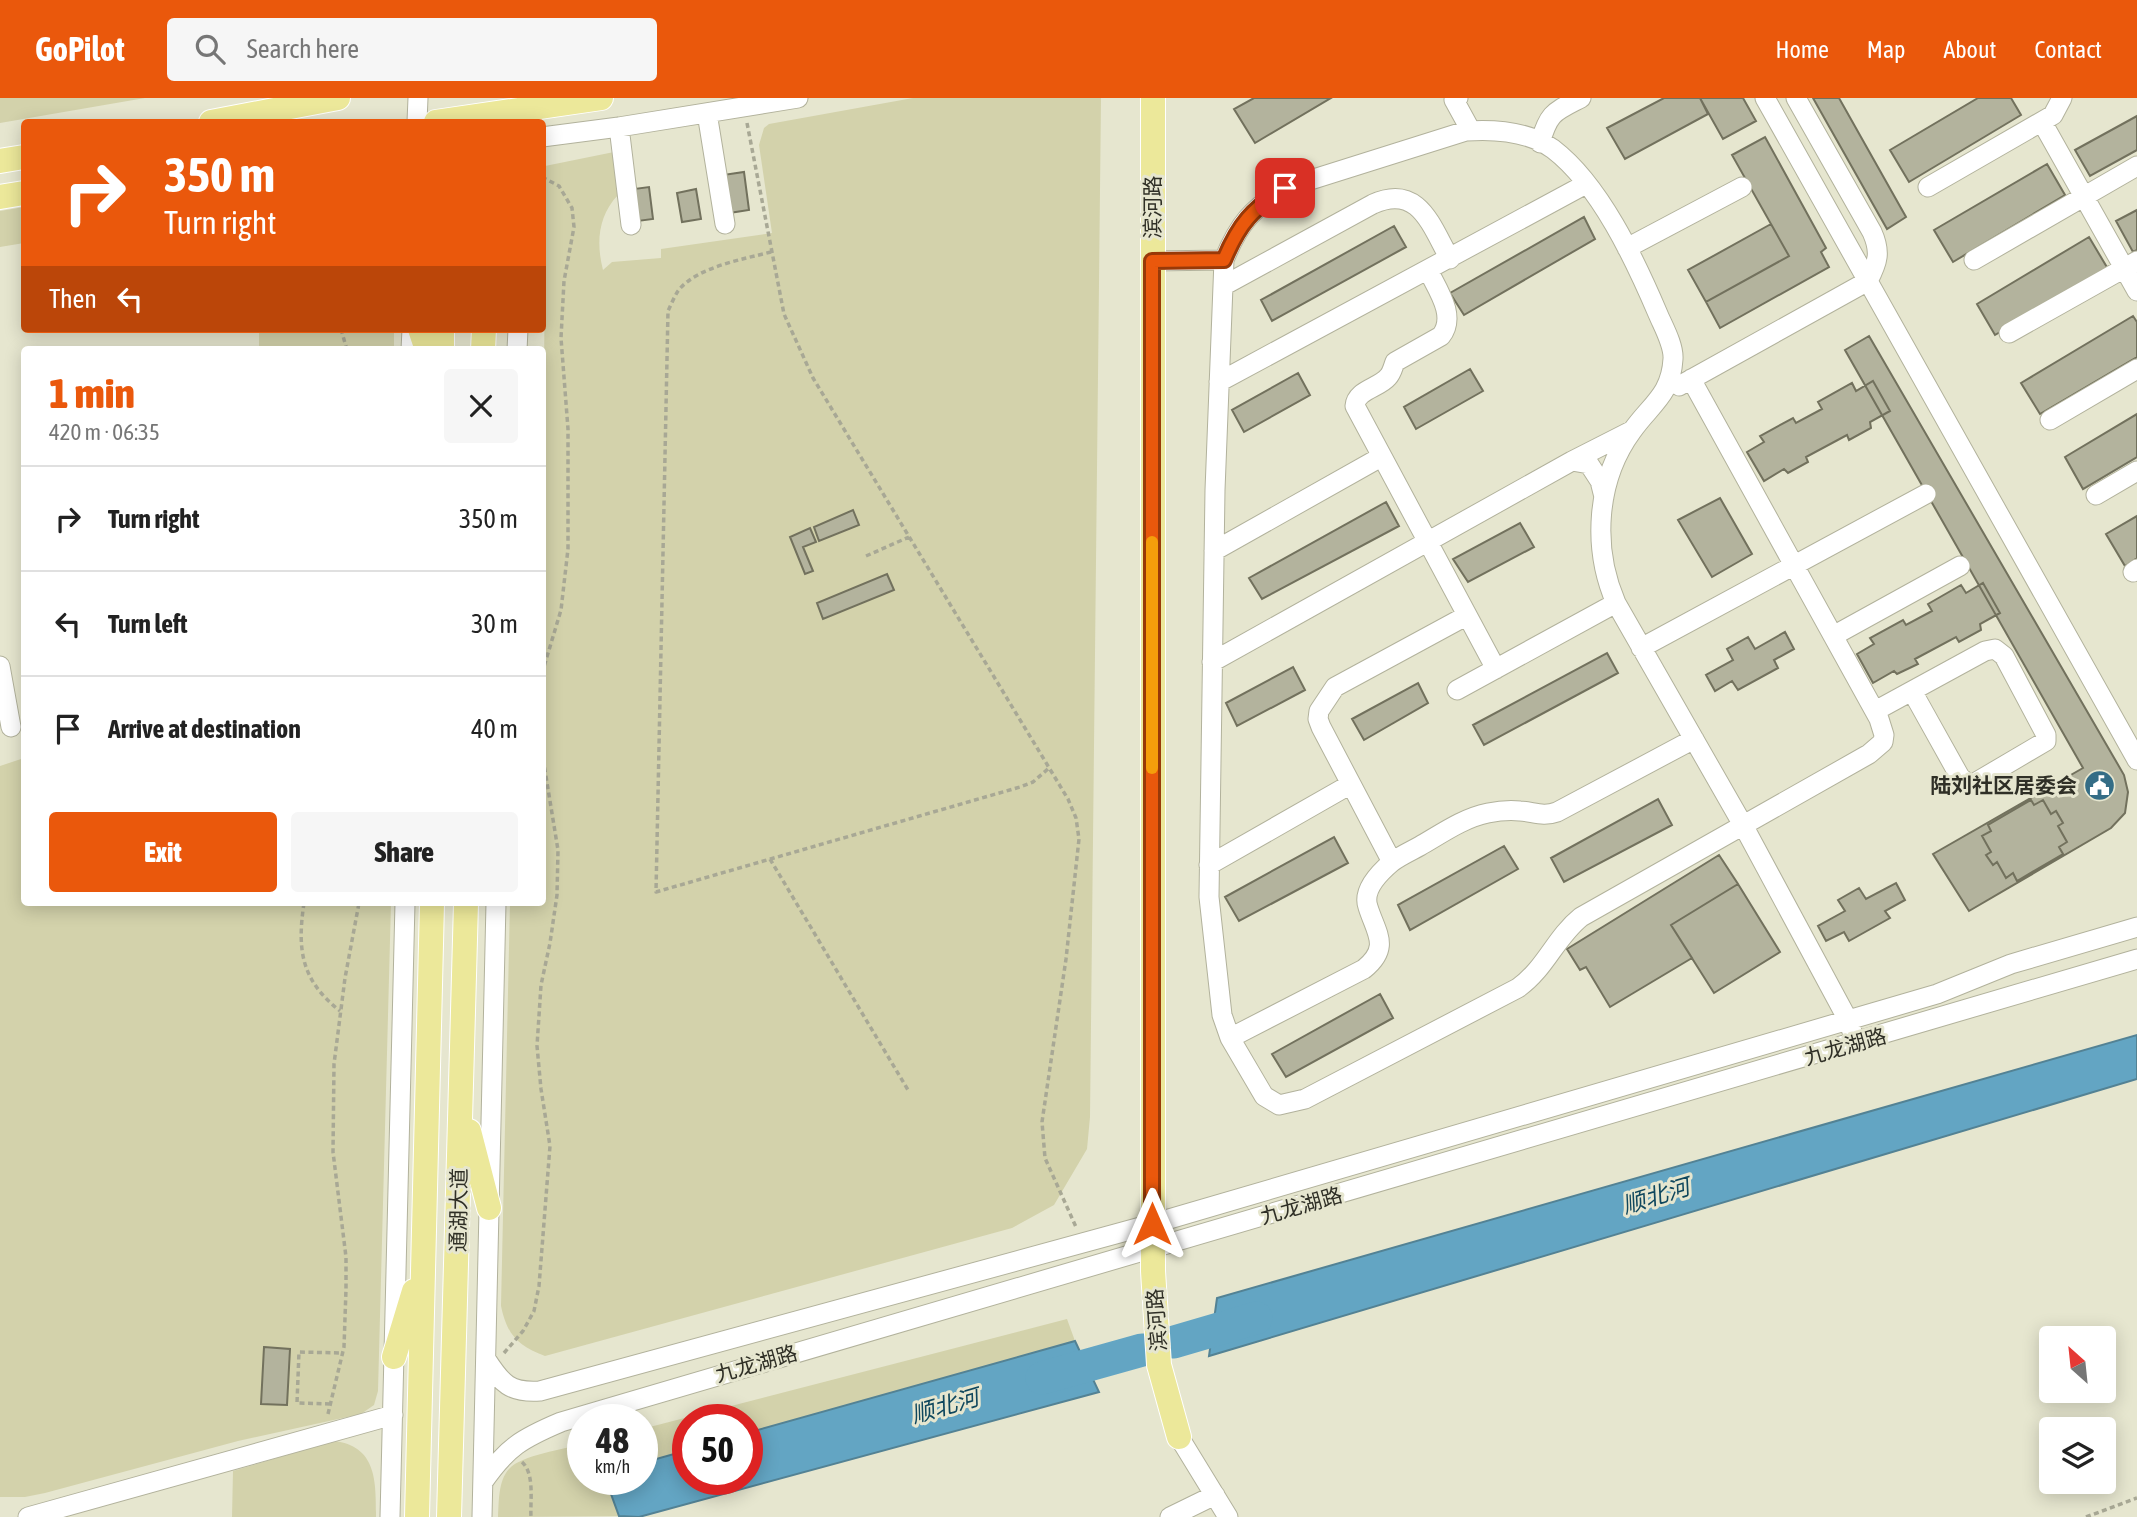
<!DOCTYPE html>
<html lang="en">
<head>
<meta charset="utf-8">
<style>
	:root { --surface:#fff; --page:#f6f6f6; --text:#222; --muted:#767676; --line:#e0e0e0; --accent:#ea580c }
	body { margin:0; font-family:"Asap Condensed","Noto Sans SC",sans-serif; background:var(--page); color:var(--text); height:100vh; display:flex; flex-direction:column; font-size:26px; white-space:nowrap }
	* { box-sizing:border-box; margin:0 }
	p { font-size:23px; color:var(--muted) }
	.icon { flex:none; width:38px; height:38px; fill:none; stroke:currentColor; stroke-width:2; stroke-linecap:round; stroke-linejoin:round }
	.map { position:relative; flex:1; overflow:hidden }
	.panel { position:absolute; left:21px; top:248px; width:525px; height:560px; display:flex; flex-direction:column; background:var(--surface); border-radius:7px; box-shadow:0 4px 18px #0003 }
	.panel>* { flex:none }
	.banner { position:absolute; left:21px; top:21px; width:525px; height:214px; border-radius:7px; box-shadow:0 4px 18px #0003; background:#ea580c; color:#fff; overflow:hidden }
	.needle { width:46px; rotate:333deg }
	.tools { position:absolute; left:2039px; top:1228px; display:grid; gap:14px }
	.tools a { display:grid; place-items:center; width:77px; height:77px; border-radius:7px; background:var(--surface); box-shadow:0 4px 18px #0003; font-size:35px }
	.speed { position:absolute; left:567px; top:1306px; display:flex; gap:14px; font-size:35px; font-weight:700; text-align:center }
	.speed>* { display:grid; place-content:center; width:91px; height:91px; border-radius:50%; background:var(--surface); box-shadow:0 4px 18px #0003; line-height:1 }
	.speed small { font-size:18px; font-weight:400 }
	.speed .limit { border:10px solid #d22; background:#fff; color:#111 }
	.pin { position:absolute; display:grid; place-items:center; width:60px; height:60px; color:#fff; margin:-30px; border-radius:14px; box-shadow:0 4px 10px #0006 }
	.me { position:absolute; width:77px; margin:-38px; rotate:0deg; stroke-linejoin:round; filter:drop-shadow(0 0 5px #0008) }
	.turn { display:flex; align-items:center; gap:24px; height:147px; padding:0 28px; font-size:32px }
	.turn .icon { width:91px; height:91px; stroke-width:2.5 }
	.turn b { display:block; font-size:49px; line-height:60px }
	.then { display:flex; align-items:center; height:66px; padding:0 28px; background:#0003; gap:14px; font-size:26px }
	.round { display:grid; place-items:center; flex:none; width:74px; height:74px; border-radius:7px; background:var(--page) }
	.overview { display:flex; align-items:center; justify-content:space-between; height:119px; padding:0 28px }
	h1 { font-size:42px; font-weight:800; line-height:52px; color:var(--accent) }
	.action { display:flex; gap:14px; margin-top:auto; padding:14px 28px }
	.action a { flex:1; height:80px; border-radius:7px; background:var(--accent); color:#fff; font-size:28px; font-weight:800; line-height:80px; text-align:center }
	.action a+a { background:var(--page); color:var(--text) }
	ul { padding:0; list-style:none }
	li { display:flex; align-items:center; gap:21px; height:105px; padding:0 28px; border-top:2px solid var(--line) }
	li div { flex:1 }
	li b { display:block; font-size:26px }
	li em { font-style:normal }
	header { display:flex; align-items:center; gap:42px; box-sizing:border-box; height:98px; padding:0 35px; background:var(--accent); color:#fff }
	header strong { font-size:33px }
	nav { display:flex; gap:38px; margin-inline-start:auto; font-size:24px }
	.search { width:490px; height:63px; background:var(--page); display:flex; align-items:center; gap:18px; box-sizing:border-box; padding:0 24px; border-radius:7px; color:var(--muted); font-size:26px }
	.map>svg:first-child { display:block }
</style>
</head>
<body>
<header>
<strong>GoPilot</strong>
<div class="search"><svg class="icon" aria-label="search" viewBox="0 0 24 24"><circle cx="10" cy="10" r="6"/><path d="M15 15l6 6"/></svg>Search here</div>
<nav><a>Home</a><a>Map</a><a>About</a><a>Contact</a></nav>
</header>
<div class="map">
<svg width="2137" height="1419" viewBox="0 0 2137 1419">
	<rect width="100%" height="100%" fill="#e6e6cf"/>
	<path fill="#d3d2ab" d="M0,0H145L0,25Z
		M913,0H1101L1090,1019L1087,1051L1054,1107L1012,1130L545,1258C518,1248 507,1237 501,1208L510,805H542L545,68L614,54L618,97C598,118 596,145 603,172L612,164L661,160V151L772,135L759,47L764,30L769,26Z
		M24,109V145L0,149V113Z
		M259,231H394V252H259Z
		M24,660V805H391L378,1293L374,1307L361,1316L238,1343L45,1395L25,1399H0V668Z
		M1067,1221L1075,1243L747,1335V1321H688V1352L642,1365V1331Z
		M334,1343C377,1348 376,1384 376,1419H232L233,1373Z
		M583,1346V1381H607L619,1418L498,1419C499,1404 498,1383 509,1371C521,1357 565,1351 583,1346Z"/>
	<path fill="#63a5c3" stroke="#538294" stroke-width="2" d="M2137,937V981L1209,1258L1217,1200Z
		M1075,1243L1099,1294L639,1419L619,1418L607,1385V1381H642V1365L688,1352V1381H747V1335Z"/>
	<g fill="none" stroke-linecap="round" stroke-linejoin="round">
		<path stroke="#63a5c3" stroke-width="33" d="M1174,1244L1256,1220
			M1042,1280L1142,1252"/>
	</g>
	<path fill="#b3b39d" stroke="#72715d" stroke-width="2" d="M1254,0H1331L1255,45L1234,11Z
		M1664,0H1700L1708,16L1625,61L1607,30Z
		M1700,0H1743L1756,23L1723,41Z
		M1813,0H1839L1906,119L1887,131Z
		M1978,0H2011L2021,17L1909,84L1890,52Z
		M2137,18V52L2090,78L2075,52Z
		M1765,39L1826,150L1821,154L1829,169L1720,230L1706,204L1789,158L1732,57Z
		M2047,66L2065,97L1953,164L1934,132Z
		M744,74L749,112L729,115L723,77Z
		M649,89L653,121L638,123L634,91Z
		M696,91L701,121L682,124L677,95Z
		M2137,112V152L2133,154L2116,123Z
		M1584,119L1595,141L1464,217L1450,195Z
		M1771,126L1789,158L1706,204L1688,172Z
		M1394,128L1406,149L1272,223L1261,202Z
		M2089,139L2108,171L1995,237L1977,206Z
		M2133,218L2137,224V259L2040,316L2021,285Z
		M1869,238L2124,677L2128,694L2125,715L2111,730L1969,813L1933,756L2083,670L1845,252Z
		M1470,271L1483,293L1416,331L1404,309Z
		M1298,275L1310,297L1244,334L1232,312Z
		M1873,283L1890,313L1870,324L1871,330L1849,342L1847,337L1806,359L1808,364L1788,375L1784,371L1764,383L1747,354L1764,344L1760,338L1793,320L1796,325L1822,311L1818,304L1852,285L1856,293Z
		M2137,316V359L2083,391L2065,359Z
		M1720,400L1752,456L1712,479L1678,422Z
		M1386,404L1399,428L1262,501L1249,480Z
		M853,412L859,427L819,443L814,429Z
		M2137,418V460L2125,468L2106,436Z
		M1520,425L1534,449L1468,484L1453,461Z
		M810,430L816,444L803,449L813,473L805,476L790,439Z
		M887,476L894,492L823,521L817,505Z
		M1983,485L2000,515L1980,526L1981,532L1959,544L1956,539L1915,561L1918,566L1897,576L1894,573L1873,585L1857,556L1874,546L1870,540L1903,522L1906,527L1932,513L1928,506L1961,487L1966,495Z
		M1785,534L1794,551L1774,562L1778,570L1738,592L1732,583L1715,593L1706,577L1733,562L1727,551L1748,539L1755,551Z
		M1607,555L1618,575L1484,647L1473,627Z
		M1293,569L1305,592L1237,628L1226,605Z
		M1418,585L1428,605L1364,642L1352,621Z
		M1658,701L1672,727L1564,784L1551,760Z
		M2031,702L2034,707L2043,702L2051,716L2056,713L2063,725L2058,728L2067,744L2059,749L2063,756L2017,783L2013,775L2006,780L1997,764L1993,767L1986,757L1991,754L1982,738L1991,733L1988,727Z
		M1334,739L1348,765L1239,823L1225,799Z
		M1504,748L1518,771L1410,832L1398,807Z
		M1719,757L1738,786L1671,827L1692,860L1610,909L1586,869L1580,872L1567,851Z
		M1896,785L1905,802L1885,813L1890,820L1849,843L1844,834L1826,843L1818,828L1845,813L1838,802L1859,790L1866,801Z
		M1738,786L1780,854L1714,895L1671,827Z
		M1380,896L1393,920L1286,979L1272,956Z
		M264,1249L290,1251L287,1307L261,1306Z"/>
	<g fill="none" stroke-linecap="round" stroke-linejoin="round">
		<defs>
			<path id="minor" d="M1458,0L1454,2L1471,33
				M1765,0L2137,662
				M707,15L725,126
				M417,24L418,0
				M2042,24L2137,193
				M619,29L631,127
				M542,39L619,29L798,0
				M1540,45C1549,14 1554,14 1581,0
				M1928,89L2053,17L2062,0
				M1627,150L1742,89
				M1974,162L2137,68
				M1152,163L1224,162
				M1428,172C1437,191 1457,218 1441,238L1395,264C1393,269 1392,275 1388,279C1379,290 1356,292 1355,308L1496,571
				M1223,188L1373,106C1419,85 1431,128 1450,161
				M2009,235L2137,163
				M411,252L412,231
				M517,252L518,231
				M1691,281L1879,621L1884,637L1883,644L1869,656L1581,819C1555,840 1546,870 1518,890L1305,1001L1279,1007L1264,998L1230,940L1222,917L1209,799L1215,392L1224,162C1239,125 1252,111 1285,90L1466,33C1495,31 1528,33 1553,51C1600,87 1635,162 1658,216C1663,228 1674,247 1673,261C1671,297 1651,306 1632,333C1596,382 1592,450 1616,505L1743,727L1848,922L1856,945
				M1219,284L1586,86
				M1679,288L1868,183C1878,164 1881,154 1872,134L1796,0
				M2050,322L2137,271
				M1572,363L1589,366L1600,383L1604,399
				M2096,397L2137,373
				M1214,453L1381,359
				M2133,474L2137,471
				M1833,538L1960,468
				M1641,550L1926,396
				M1212,564L1572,363L1631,333
				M0,568L11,629
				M1457,592L1616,505
				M1875,613L1985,553L1995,551L2004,558L2046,637V643L1973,686H1968L1960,679L1912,593
				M1392,764L1321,629L1318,621L1319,613L1335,589L1466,518
				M1209,767L1351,686
				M1230,940L1364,871C1391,849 1376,835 1368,809C1362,792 1379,775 1392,764C1400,758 1411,753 1420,748C1441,736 1463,720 1488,715C1498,713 1510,712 1520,713C1534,714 1543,719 1557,714L1694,641
				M486,1261C502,1286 510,1295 540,1293L1152,1126L1937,896L2011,866L2137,829
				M1179,1339L1228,1419
				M483,1384C507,1349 523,1340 561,1324L2137,861
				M28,1419L393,1317
				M390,1419L405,805
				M482,1419L496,805
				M1170,1419L1215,1397"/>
			<path id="major" d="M1153,0V1173L1159,1267L1179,1339
				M211,24L338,0
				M436,24L601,0
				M0,63L24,59
				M0,99L24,95
				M420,231L427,252
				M442,252V231
				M483,252L484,231
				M469,1033L489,1110
				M394,1259L414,1193
				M417,1419L432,805
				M449,1419L466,805"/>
		</defs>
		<use href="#minor" stroke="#b2b29c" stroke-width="21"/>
		<use href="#major" stroke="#fff" stroke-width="26"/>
		<path stroke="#a8a895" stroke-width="3.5" stroke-dasharray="5 3.5" stroke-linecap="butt" d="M747,25L784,216L813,280L1068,701L1076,720L1079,741L1066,861L1042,1024L1045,1060L1076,1129
			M542,79L559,88L572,110L574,129L564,183L561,240L568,331V451L561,512L543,572L542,601
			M771,154C744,161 696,169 678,193C674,199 671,207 668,213L656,794L1020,689L1033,684L1049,670
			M341,231L347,252
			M866,458L909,439
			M770,761L908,992
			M304,805C297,852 301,882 340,913
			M504,1255L523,1233L534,1213L539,1188L550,1048L541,991L537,948L541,887L550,845L557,797L558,752L542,654
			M330,1306L297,1305L299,1254L342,1255
			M328,1316L344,1249L346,1191V1159L333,1054L334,966L345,880L359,805
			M522,1364C535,1376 530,1403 531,1419
			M2086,1419L2137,1400"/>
		<use href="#minor" stroke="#fff" stroke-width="19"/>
		<use href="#major" stroke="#ece89a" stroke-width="24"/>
	</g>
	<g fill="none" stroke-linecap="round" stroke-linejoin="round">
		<defs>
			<path id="route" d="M1152,1126V163L1224,162C1239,126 1252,111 1285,90"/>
		</defs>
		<use href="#route" stroke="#983908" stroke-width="18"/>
		<use href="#route" stroke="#ea580c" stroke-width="12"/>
		<path stroke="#f59e0b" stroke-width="12" d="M1152,444V670"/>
	</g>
	<defs>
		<symbol id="civic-disc" viewBox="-11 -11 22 22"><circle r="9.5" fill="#346d86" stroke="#e6e6cf"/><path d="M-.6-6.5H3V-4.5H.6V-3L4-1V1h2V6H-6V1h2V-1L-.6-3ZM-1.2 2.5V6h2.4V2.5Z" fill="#fff"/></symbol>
	</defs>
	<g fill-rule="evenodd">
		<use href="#civic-disc" x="2082" y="670" width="35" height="35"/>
	</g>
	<g text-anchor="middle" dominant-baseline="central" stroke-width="6" stroke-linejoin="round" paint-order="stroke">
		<g font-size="21" fill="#2f2f26" stroke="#e6e6cf">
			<text transform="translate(1152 109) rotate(-90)">滨河路</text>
			<text transform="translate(1845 948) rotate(-16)">九龙湖路</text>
			<text transform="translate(1301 1107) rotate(-16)">九龙湖路</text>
			<text transform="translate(458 1112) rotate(-89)">通湖大道</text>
			<text transform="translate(1156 1222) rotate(-94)">滨河路</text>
			<text transform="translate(756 1265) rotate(-16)">九龙湖路</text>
		</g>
		<g font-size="21" font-weight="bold" fill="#2f2f26" stroke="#e6e6cf" text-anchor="end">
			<text x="2077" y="687">陆刘社区居委会</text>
		</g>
		<g font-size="23" font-style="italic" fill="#0f475d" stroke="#e6e6cf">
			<text transform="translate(1656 1098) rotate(-17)">顺北河</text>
			<text transform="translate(945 1308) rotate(-16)">顺北河</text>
		</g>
	</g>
</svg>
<div class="tools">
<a><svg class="needle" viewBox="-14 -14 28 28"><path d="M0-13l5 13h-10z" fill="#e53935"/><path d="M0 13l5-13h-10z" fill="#767676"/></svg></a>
<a><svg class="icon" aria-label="layers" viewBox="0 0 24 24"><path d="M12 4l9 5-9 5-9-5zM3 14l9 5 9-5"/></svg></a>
</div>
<div class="speed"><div>48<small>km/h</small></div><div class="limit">50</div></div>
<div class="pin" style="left:1285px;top:90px;background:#d93025"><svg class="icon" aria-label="arrive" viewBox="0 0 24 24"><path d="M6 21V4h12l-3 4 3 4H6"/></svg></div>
<svg class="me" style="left:1152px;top:1126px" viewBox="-20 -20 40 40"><path d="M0-17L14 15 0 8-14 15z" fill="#ea580c" stroke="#fff" stroke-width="4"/></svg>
<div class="banner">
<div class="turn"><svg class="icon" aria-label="right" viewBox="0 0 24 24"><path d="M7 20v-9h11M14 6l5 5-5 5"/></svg><div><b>350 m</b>Turn right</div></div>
<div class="then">Then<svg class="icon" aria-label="left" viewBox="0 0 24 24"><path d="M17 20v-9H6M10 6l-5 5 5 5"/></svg></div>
</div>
<section class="panel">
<div class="overview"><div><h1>1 min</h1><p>420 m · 06:35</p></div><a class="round"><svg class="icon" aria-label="close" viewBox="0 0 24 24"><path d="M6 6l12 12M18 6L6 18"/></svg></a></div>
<ul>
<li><svg class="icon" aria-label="right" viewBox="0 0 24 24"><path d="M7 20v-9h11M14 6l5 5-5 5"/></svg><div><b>Turn right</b></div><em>350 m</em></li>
<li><svg class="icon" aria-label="left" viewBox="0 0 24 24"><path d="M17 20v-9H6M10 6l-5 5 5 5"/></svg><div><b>Turn left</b></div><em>30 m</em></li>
<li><svg class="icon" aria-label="arrive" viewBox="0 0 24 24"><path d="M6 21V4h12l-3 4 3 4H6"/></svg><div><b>Arrive at destination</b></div><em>40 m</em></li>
</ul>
<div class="action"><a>Exit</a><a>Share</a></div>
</section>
</div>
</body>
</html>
